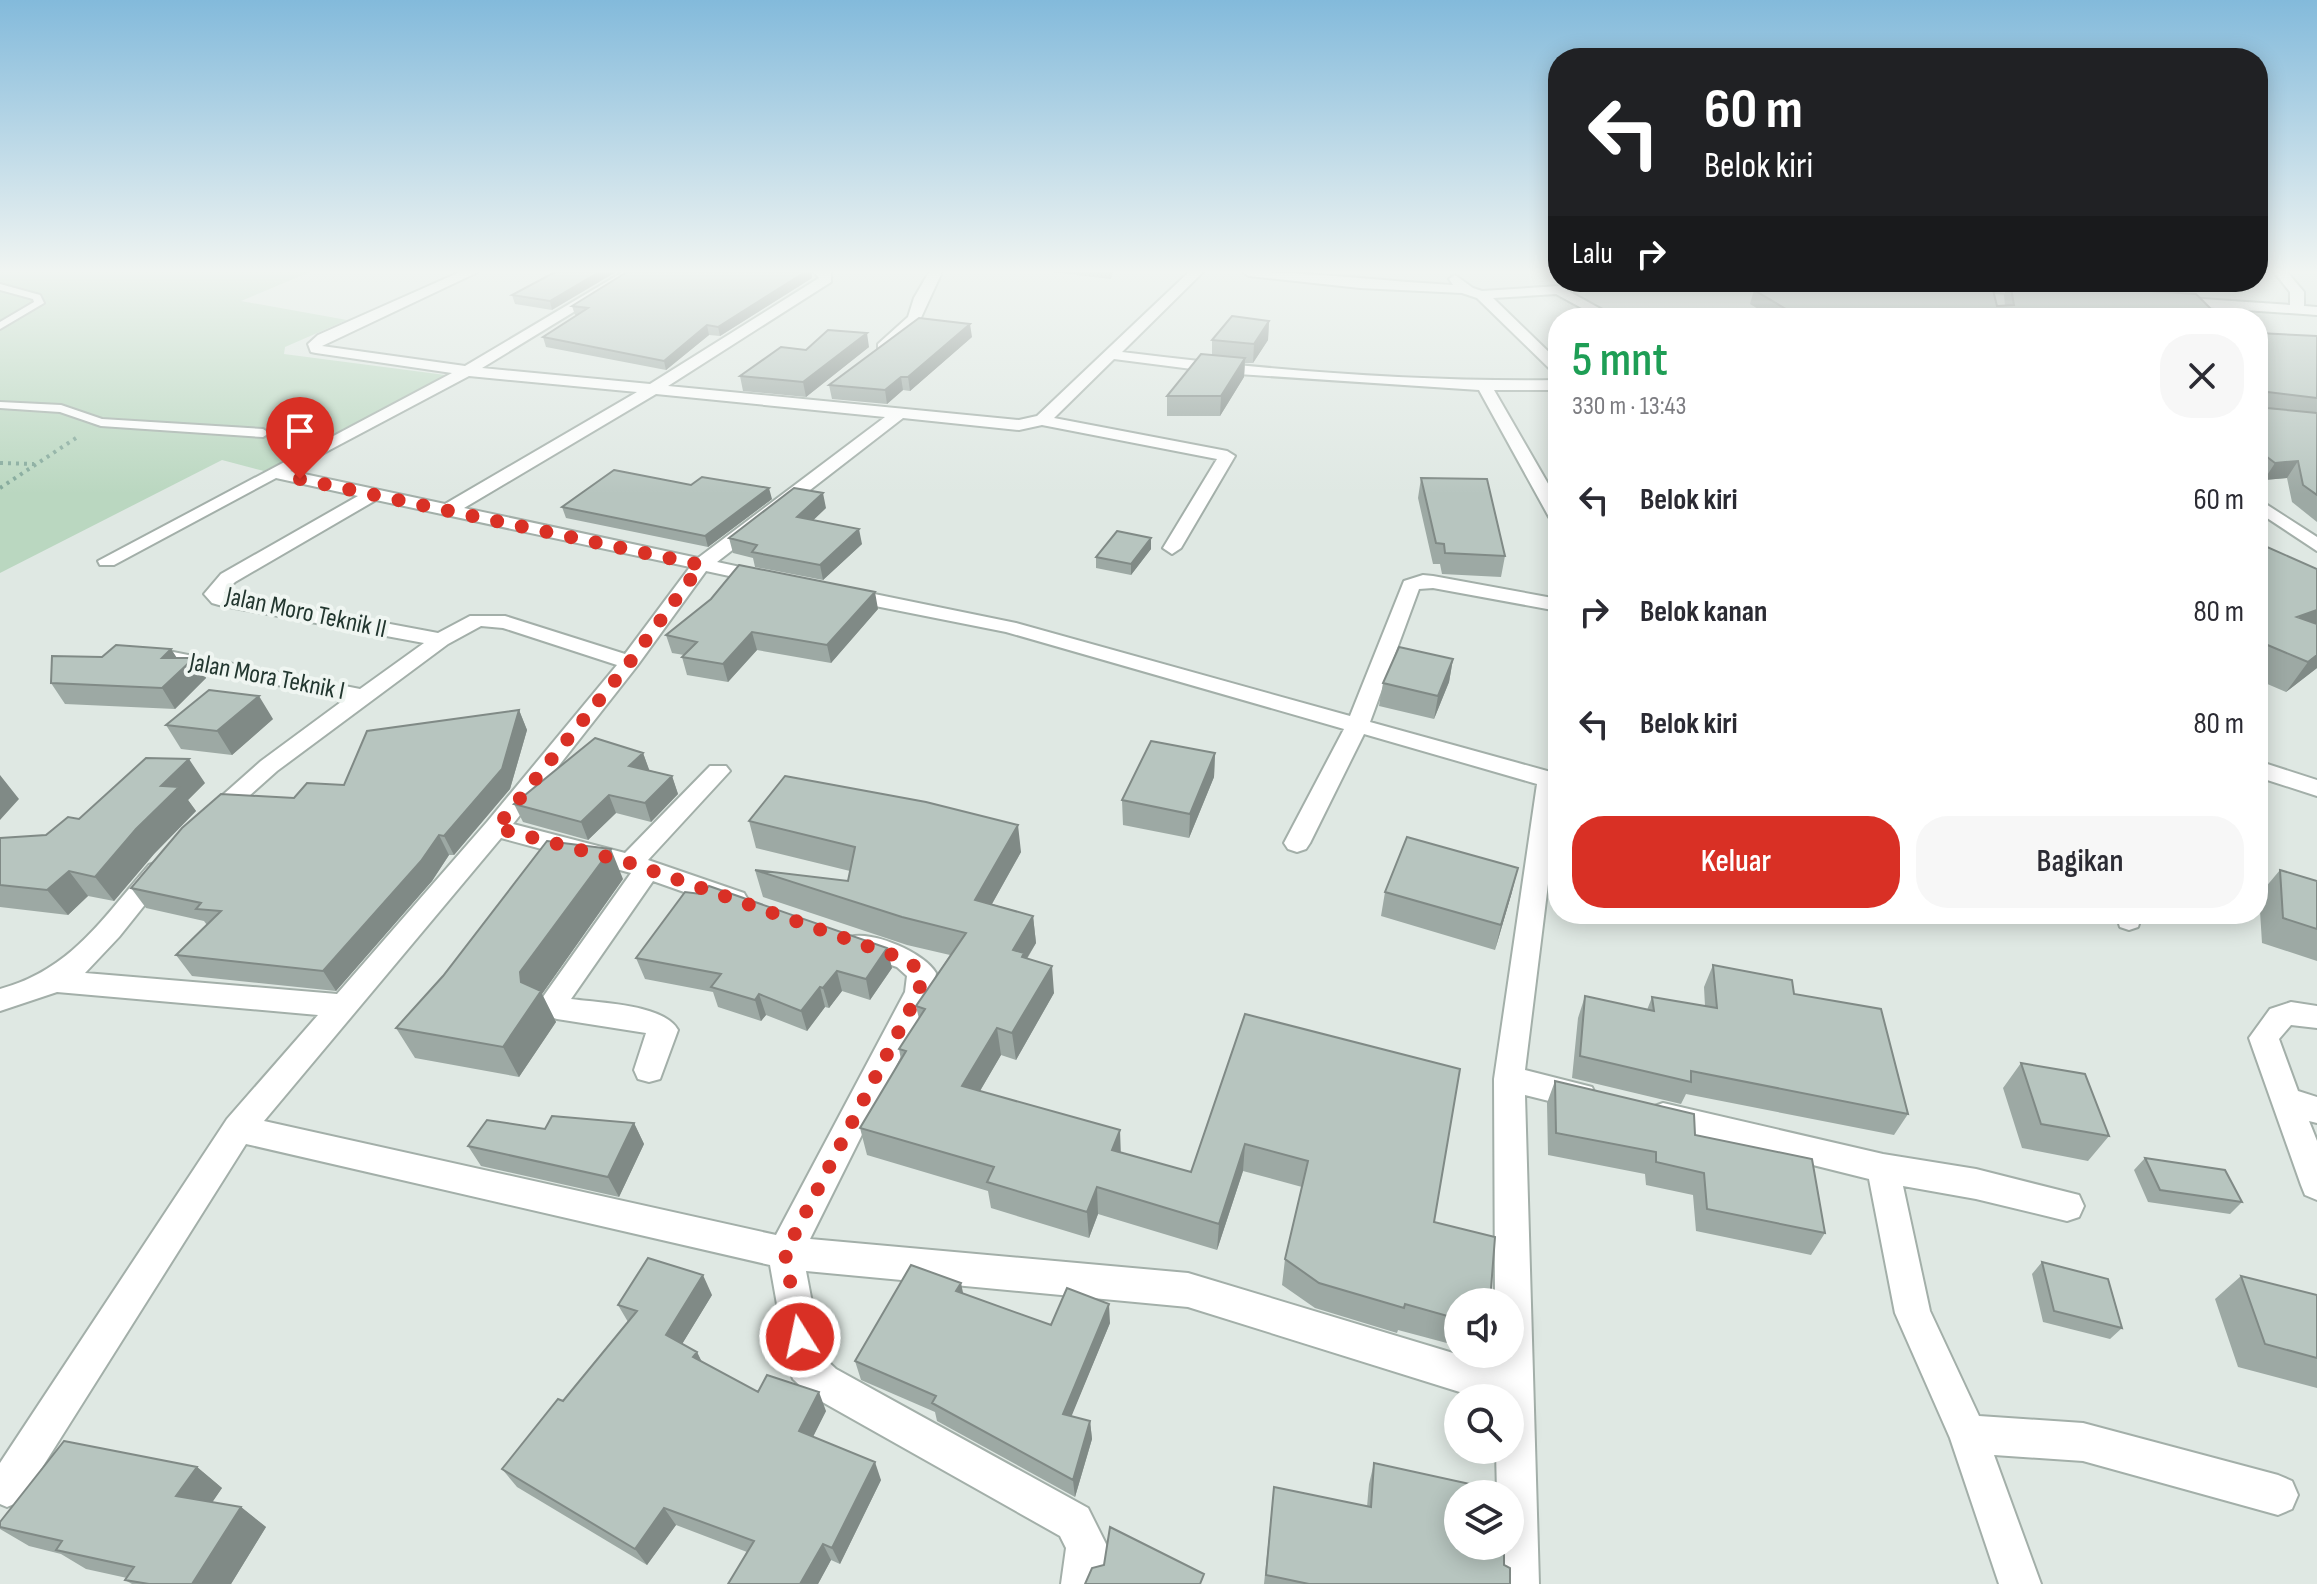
<!DOCTYPE html>
<html lang="id">
<head>
<meta charset="utf-8">
<style>
	:root { --surface:#fff; --page:#f7f7f7; --text:#2b2b33; --muted:#7c7c81; --accent:#d93025 }
	body { margin:0; font-family:"Sofia Sans Condensed",sans-serif; background:var(--page); color:var(--text); height:100vh; display:flex; flex-direction:column; font-size:30px; white-space:nowrap }
	* { box-sizing:border-box; margin:0 }
	p { font-size:26px; color:var(--muted) }
	.icon { flex:none; width:44px; height:44px; fill:none; stroke:currentColor; stroke-width:2; stroke-linecap:round; stroke-linejoin:round }
	.map { position:relative; flex:1; overflow:hidden }
	.details { position:absolute; left:1548px; top:308px; width:720px; height:616px; display:flex; flex-direction:column; background:var(--surface); border-radius:32px; box-shadow:0 4px 20px #0003 }
	.details>* { flex:none }
	.top-card { position:absolute; left:1548px; top:48px; width:720px; height:244px; border-radius:32px; box-shadow:0 4px 20px #0003; background:#202124; color:#fff; overflow:hidden }
	.fabs { position:absolute; left:1444px; top:1288px; display:grid; gap:16px }
	.fabs a { display:grid; place-items:center; width:80px; height:80px; border-radius:50%; background:var(--surface); box-shadow:0 4px 20px #0003; font-size:40px }
	.pin { position:absolute; display:grid; place-items:center; width:68px; height:68px; color:#fff; margin:-82px -34px; border-radius:50% 50% 50% 0; rotate:-45deg; box-shadow:0 0 8px #0007 }
	.pin .icon { rotate:45deg }
	.me { position:absolute; width:88px; margin:-44px; rotate:350deg; stroke-linejoin:round; filter:drop-shadow(0 0 6px #0008) }
	.turn { display:flex; align-items:center; gap:28px; height:168px; padding:0 24px; font-size:36px }
	.turn .icon { width:104px; height:104px; stroke-width:2.5 }
	.turn b { display:block; font-size:56px; line-height:68px }
	.then { display:flex; align-items:center; height:76px; padding:0 24px; background:#0003; gap:16px; font-size:30px }
	.round { display:grid; place-items:center; flex:none; width:84px; height:84px; border-radius:32px; background:var(--page) }
	.head { display:flex; align-items:center; justify-content:space-between; height:136px; padding:0 24px }
	h1 { font-size:48px; font-weight:600; line-height:60px; color:#1e9e55 }
	.primary-button { display:flex; gap:16px; margin-top:auto; padding:16px 24px }
	.primary-button a { flex:1; height:92px; border-radius:32px; background:var(--accent); color:#fff; font-size:32px; font-weight:600; line-height:92px; text-align:center }
	.primary-button a+a { background:var(--page); color:var(--text) }
	ul { padding:0; list-style:none }
	li { display:flex; align-items:center; gap:24px; height:112px; padding:0 24px }
	li div { flex:1 }
	li b { display:block; font-size:30px }
	li em { font-style:normal }
	.map>svg:first-child { display:block }
</style>
</head>
<body>
<div class="map">
<svg width="2317" height="1584" viewBox="0 0 2317 1584">
	<rect width="100%" height="100%" fill="#dfe8e3"/>
	<path fill="#bad7c0" d="M0,272H310L241,301L347,320L285,347L284,354L453,376L264,471L222,460L0,573Z"/>
	<g fill="none" stroke-linecap="round" stroke-linejoin="round">
		<defs>
			<path id="service" d="M0,284L40,295L44,303L0,329V322L34,302L33,299L0,290Z
				M0,402L61,405L102,419L263,429L269,433L263,437L101,426L60,412L0,408Z"/>
			<path id="minor" d="M460,272H478L322,346L465,366L623,272H639L482,368L650,384L819,278L814,272H831V282L668,386L1019,420L1037,416L1189,272H1203L1122,352C1266,370 1413,382 1558,380V390H1494L1558,501V522L1549,517L1479,390L1223,373L1114,359L1054,418L1227,451L1235,456L1181,548L1172,554L1163,548L1217,459L1042,425L1019,430L903,418L717,562L773,574L776,578L773,582L766,584L706,571L637,666L513,824L625,853L710,766H726L730,771L648,860L744,893L748,900L744,907L735,910L653,881L571,999C599,1003 664,1004 678,1030L660,1079L649,1082L638,1079L634,1070L646,1033L557,1019L547,1016L538,1004L631,873L501,838L264,1121L776,1235L905,992L907,976L897,967L850,951L846,944L850,937C872,930 925,953 936,973L933,992L810,1239L1188,1273L1496,1366V1354H1510V1302H1495L1494,1079L1537,784L1364,734L1310,843L1306,849L1297,852L1288,849L1284,843L1344,729L1006,632L845,600L835,594L845,588L1016,623L1350,716L1404,581L1423,575L1433,576L1558,599V611L1433,588L1419,589L1370,722L1558,774V803L1525,1070L1592,1087L1596,1096L1592,1105L1581,1109L1525,1095L1539,1584H1497V1546H1510V1494H1497L1496,1450H1510V1398H1479L1188,1307L806,1271L822,1356L836,1369L1088,1508L1107,1546L1103,1584H1061L1066,1548L1060,1536L810,1395L793,1379L788,1366L770,1265L246,1144L21,1501L7,1507L0,1504V1463L227,1119L318,1015L57,992L0,1011V989C71,970 103,918 149,865L158,862L167,865L171,871L167,877L119,937L85,973L337,994L487,822L617,665L503,628L481,626L448,644L277,771L220,822L211,824L202,822L199,816L261,761L345,699L161,661L157,657L161,653L168,651L360,689L424,643L219,605L212,603L204,594L221,574L358,496L276,478L114,565H100L98,561L452,373L316,353L311,352L308,344L318,335ZM469,376L637,392L445,504L290,471ZM656,394L885,417L698,558L464,508ZM376,500L690,567L625,654L505,616H470L438,633L224,593L235,582Z
				M929,272H942L919,322L888,350H878V344L908,317L914,298Z
				M1243,272C1313,272 1383,281 1453,285L1449,279L1455,275L1473,288L1482,291L1559,286L1617,318H1600L1556,294L1493,298L1558,361V373L1553,372L1477,298L1462,293L1360,288L1249,276Z
				M2274,272H2287L2304,292V306L2317,307V315L2172,305L2165,301L2172,297L2290,305V292Z
				M1903,282L2039,287L2046,291L2039,295L1909,286Z
				M2258,499L2317,537V551L2258,512Z
				M2258,761L2317,780V796L2258,777Z
				M2116,914H2142L2138,927L2129,930L2120,927Z
				M2291,1002L2317,1006V1028L2291,1025L2279,1039L2298,1091L2317,1097V1123L2309,1121L2317,1141V1200L2305,1195L2301,1185L2249,1038L2270,1009Z
				M1663,1103L1883,1154L1976,1169L2079,1195L2084,1206L2079,1217L2067,1221L1976,1199L1903,1186L1930,1311L1979,1416L2083,1423L2278,1475L2292,1481L2298,1495L2292,1509L2278,1515L2083,1461L1994,1455L2041,1584H1999L1950,1438L1895,1313L1869,1179L1652,1125L1647,1116L1652,1107Z"/>
		</defs>
		<use href="#service" stroke="#a3afa9" stroke-width="4"/>
		<use href="#minor" stroke="#a3afa9" stroke-width="4"/>
		<path stroke="#83a89a" stroke-width="4" stroke-dasharray="3 5" stroke-linecap="butt" d="M0,463L34,464
			M0,488L76,438"/>
		<use href="#service" fill="#fff" fill-rule="evenodd"/>
		<use href="#minor" fill="#fff" fill-rule="evenodd"/>
	</g>
	<path fill="#9da9a4" d="M555,272L552,310L515,304L512,295Z
		M1051,272H1113L1111,279Z
		M812,278L720,336L709,335L666,370L546,347L543,337L577,315H575L572,306Z
		M1759,282H1991L1997,306H2005L2004,295L2009,282H2007H2180L2174,293L2220,318H1773L1750,304L1754,290L1764,288Z
		M1269,321L1268,340L1253,363H1245L1244,377L1220,416H1167V396L1212,355V340Z
		M2258,333L2317,336V522L2292,502L2287,478L2264,480L2258,475Z
		M972,337L910,391L903,390L887,404L832,399L829,385Z
		M869,347L806,397L743,391L740,376L806,350Z
		M1421,478L1505,556L1501,577L1442,574L1440,564H1433L1418,498Z
		M691,485L772,499L708,547L566,518L562,507Z
		M826,508L813,520L862,544L823,580L755,567L753,558L733,553L729,538Z
		M1151,538V549L1131,575L1096,568V557Z
		M2258,543L2317,569V668L2286,692L2258,680Z
		M878,609L831,663L757,650L728,682L687,675L682,657L684,655L672,653L666,635Z
		M171,649L177,658H194L206,678L175,709L65,704L51,683L102,657Z
		M1453,659L1449,682L1434,719L1379,706L1383,683Z
		M519,710L527,730L510,789L454,855H449L432,881L336,991L192,976L176,955L207,925L204,921L146,908L131,888L294,798L344,785Z
		M273,719L232,755L181,749L166,725Z
		M643,753L649,770L672,776L678,794L651,822L616,813L588,840L523,822L514,804Z
		M1215,753L1214,777L1189,838L1123,825L1122,800Z
		M205,783L188,800L196,811L154,854L114,901L88,896L68,915L0,907V838L46,835L79,819Z
		M749,821L1021,852L992,904L1033,916L1036,943L1027,959L1054,993L1016,1060L1001,1055L980,1091L1120,1152L1191,1172L1245,1014L1434,1222L1458,1302V1346L1398,1330L1397,1333L1315,1308L1282,1285L1285,1259L1302,1187L1243,1171L1217,1250L1098,1214L1089,1238L991,1208L988,1191L867,1155L860,1128L901,1060L899,1049L919,1019L916,1006L950,955L907,945L763,897L755,870L848,881L850,871L756,848Z
		M2280,870L2317,881V961L2262,943L2259,895Z
		M623,879L542,994L556,1022L519,1077L415,1058L396,1028Z
		M1385,892H1512L1495,950L1381,916Z
		M636,958L892,968L870,1000L842,991L829,1008L825,1007L807,1031L766,1015L761,1021L718,1007L713,992L645,979Z
		M1713,965L1794,994L1908,1114L1894,1135L1686,1094L1681,1104L1572,1078L1578,1018L1585,996L1647,1010L1652,997L1705,1006L1704,987Z
		M2021,1063L2109,1136L2088,1161L2022,1148L2003,1088Z
		M1555,1081L1695,1135L1825,1233L1811,1255L1696,1231L1693,1195L1646,1185L1645,1174L1548,1155L1547,1103Z
		M634,1123L644,1144L619,1197L481,1166L468,1146L545,1129Z
		M2145,1158L2242,1202L2230,1214L2148,1202L2134,1170Z
		M2042,1262L2122,1328L2110,1339L2043,1322L2032,1274Z
		M2241,1276L2317,1295V1388L2238,1367L2215,1299Z
		M963,1294L1051,1325L1110,1323L1071,1416L1090,1421L1092,1439L1075,1497L937,1421L935,1412L861,1380L855,1361Z
		M712,1295L682,1344L697,1352L702,1362L758,1392L826,1411L813,1436L881,1480L840,1564L831,1560L818,1584H728L747,1552L676,1525L647,1565L517,1487L502,1469L563,1401L628,1322L618,1305Z
		M1374,1463L1458,1494L1504,1565L1510,1584H1264L1274,1487L1367,1507L1369,1484Z
		M197,1467L222,1488L212,1502L241,1507L266,1527L231,1584H132L125,1580L127,1578L86,1569L61,1554L29,1546L0,1529V1522Z"/>
	<path fill="#808a86" d="M599,272H616L552,310L550,301Z
		M805,272H812V278L720,336L718,327Z
		M1269,321L1268,340L1253,363L1254,344Z
		M970,324L972,337L910,391L908,377Z
		M707,325L709,335L666,370L664,361Z
		M867,333L869,347L806,397L803,382Z
		M1245,358L1244,377L1220,416L1221,396Z
		M901,377L903,390L887,404L885,390Z
		M2298,461L2287,478L2264,480L2275,463Z
		M769,488L772,499L708,547L705,536Z
		M823,493L826,508L801,532L797,517Z
		M859,529L862,544L823,580L820,565Z
		M1151,538V549L1131,575V564Z
		M875,592L878,609L831,663L827,645Z
		M2317,610V631L2297,617Z
		M752,632L757,650L728,682L723,664Z
		M171,649L183,668L194,658L206,678L175,709L162,688V658Z
		M2317,655V668L2286,692L2308,662Z
		M1453,659L1449,682L1434,719L1438,696Z
		M259,696L273,719L232,755L217,731Z
		M519,710L527,730L510,789L454,855L444,836Z
		M643,753L650,772L629,766Z
		M1215,753L1214,777L1189,838L1190,814Z
		M189,759L205,783L188,800L196,811L154,854L114,901L95,877L161,786Z
		M0,775L19,799L0,820Z
		M672,776L678,794L651,822L645,803Z
		M609,795L616,813L588,840L581,822Z
		M1018,825L1021,852L979,927L975,900Z
		M439,835L449,855L432,881L336,991L323,971Z
		M611,849L623,879L542,994L556,1022L519,1077L503,1047L521,982L520,972Z
		M1518,868L1512,892L1495,950L1501,925Z
		M69,871L88,896L68,915L47,890Z
		M1033,916L1036,943L1025,961L1013,950Z
		M887,948L892,968L870,1000L866,979Z
		M1052,966L1054,993L1016,1060L1012,1033Z
		M837,971L842,991L829,1008L823,988Z
		M820,987L825,1007L807,1031L801,1011Z
		M759,994L766,1015L761,1021L755,1000Z
		M997,1028L1001,1055L967,1113L962,1086Z
		M634,1123L644,1144L619,1197L608,1177Z
		M1120,1130L1121,1157L1112,1150Z
		M1245,1144L1243,1171L1217,1250L1219,1224Z
		M1097,1187L1098,1214L1089,1238L1087,1212Z
		M703,1275L712,1295L676,1354L666,1335Z
		M961,1283L965,1302L956,1291Z
		M1109,1304L1110,1323L1065,1432L1063,1414Z
		M697,1352L706,1371L693,1357Z
		M819,1392L826,1411L807,1449L799,1431Z
		M1090,1421L1092,1439L1075,1497L1073,1480Z
		M875,1462L881,1480L840,1564L832,1548Z
		M197,1467L222,1488L203,1516L176,1496Z
		M241,1507L266,1527L231,1584H192Z
		M664,1508L676,1525L647,1565L635,1549Z
		M823,1544L831,1560L818,1584H800Z"/>
	<path fill="#b7c5bf" stroke="#808a86" stroke-width="2" d="M555,272H599L550,301L512,295Z
		M627,272H805L718,327L707,325L664,361L543,337L588,308L572,306Z
		M1776,282H1991L1997,306L2014,305L2010,282L2196,294L2220,318H1801L1754,290L1779,286Z
		M1232,316L1269,321L1254,344L1212,340Z
		M919,318L970,324L908,377H901L885,390L829,385Z
		M828,330L867,333L803,382L740,376L781,347L806,350Z
		M2258,333L2317,336V398L2268,392L2265,395L2267,408L2317,413V495L2303,485L2298,461L2275,463L2258,450Z
		M1201,354L1245,358L1221,396H1167Z
		M614,470L691,485L702,477L769,488L705,536L562,507Z
		M1421,478L1487,479L1505,556L1445,553L1444,544L1436,543Z
		M794,488L823,493L797,517L859,529L820,565L752,552L757,545L729,538Z
		M1117,531L1151,538L1131,564L1096,557Z
		M2258,543L2317,569V610L2297,617L2317,624V655L2308,662L2258,641Z
		M739,565L875,592L827,645L752,632L723,664L682,657L697,642L666,635L711,599Z
		M116,645L171,649L162,658H194L162,688L51,683L52,656L102,657Z
		M1399,647L1453,659L1438,696L1383,683Z
		M209,690L259,696L217,731L166,725Z
		M519,710L502,769L444,836L439,835L421,861L323,971L176,955L221,911L196,909L201,903L131,888L182,828L221,794L294,798L307,783L344,785L367,731Z
		M595,738L643,753L629,766L672,776L645,803L609,795L581,822L514,804Z
		M1151,741L1215,753L1190,814L1122,800Z
		M146,758L189,759L161,786L179,787L136,829L95,877L69,871L47,890L0,885V838L46,835L68,817L79,819Z
		M785,776L926,802L1018,825L975,900L1033,916L1013,950L1024,953L1022,957L1052,966L1012,1033L997,1028L962,1086L1120,1130L1112,1150L1191,1172L1245,1014L1460,1069L1434,1222L1495,1237L1490,1302H1458V1319L1405,1304L1404,1308L1319,1283L1285,1259L1308,1161L1245,1144L1219,1224L1097,1187L1087,1212L987,1182L994,1167L860,1128L906,1051L899,1049L925,1009L916,1006L966,933L902,917L755,870L848,881L855,847L749,821Z
		M1407,837L1518,868L1501,925L1385,892Z
		M547,841L611,849L520,972L521,982L541,991L503,1047L396,1028L443,976Z
		M2280,870L2317,881V929L2283,918Z
		M709,886L887,948L866,979L837,971L823,988L820,987L801,1011L759,994L755,1000L711,987L721,974L636,958L685,892L701,894Z
		M1713,965L1792,980L1794,994L1881,1009L1908,1114L1691,1071V1082L1580,1056L1585,996L1654,1011L1652,997L1717,1008Z
		M2021,1063L2085,1074L2109,1136L2041,1124Z
		M1555,1081L1694,1114L1695,1135L1812,1159L1825,1233L1707,1209L1704,1173L1656,1162V1152L1556,1133Z
		M552,1116L634,1123L608,1177L468,1146L487,1120L545,1129Z
		M2145,1158L2225,1170L2242,1202L2160,1190Z
		M648,1258L703,1275L666,1335L697,1352L693,1357L758,1392L767,1375L819,1392L799,1431L875,1462L832,1548L823,1544L800,1584H728L754,1541L664,1508L635,1549L502,1469L558,1399L563,1401L637,1311L618,1305Z
		M2042,1262L2108,1279L2122,1328L2054,1311Z
		M911,1265L961,1283L956,1291L1051,1325L1067,1288L1109,1304L1063,1414L1090,1421L1073,1480L932,1403L936,1396L855,1361Z
		M2241,1276L2317,1295V1358L2265,1344Z
		M64,1441L197,1467L176,1496L241,1507L192,1584H149L125,1580L134,1567L56,1550L62,1541L0,1527V1522Z
		M1374,1463L1511,1493L1510,1523V1494H1458V1546H1504V1565L1510,1568V1584H1309L1266,1575L1274,1487L1371,1507Z
		M1110,1527L1204,1574L1200,1584H1085L1092,1568L1104,1565Z"/>
	<linearGradient id="sky" x2="0" y2="1"><stop stop-color="#83badb"/><stop offset="0.55" stop-color="#f1f5f2"/><stop offset="1" stop-color="#f1f5f2" stop-opacity="0"/></linearGradient>
	<rect width="2317" height="494" fill="url(#sky)"/>
	<g fill="none" stroke-linecap="round" stroke-linejoin="round">
		<path stroke="#d93025" stroke-width="14" stroke-dasharray="0 25.2" d="M300,479L701,565L630,662L496,828L630,863L907,960L922,973L919,992L785,1253L800,1337"/>
	</g>
	<g text-anchor="middle" dominant-baseline="central" stroke-width="8" stroke-linejoin="round" paint-order="stroke">
		<g font-size="26" fill="#22362f" stroke="#eff5f1">
			<text transform="translate(306 613) rotate(12)">Jalan Moro Teknik II</text>
			<text transform="translate(267 677) rotate(11)">Jalan Mora Teknik I</text>
		</g>
	</g>
</svg>
<div class="fabs">
<a><svg class="icon" aria-label="sound" viewBox="0 0 24 24"><path d="M4 9h4l5-4v14l-5-4H4zM17 9q2 3 0 6"/></svg></a>
<a><svg class="icon" aria-label="search" viewBox="0 0 24 24"><circle cx="10" cy="10" r="6"/><path d="M15 15l6 6"/></svg></a>
<a><svg class="icon" aria-label="layers" viewBox="0 0 24 24"><path d="M12 4l9 5-9 5-9-5zM3 14l9 5 9-5"/></svg></a>
</div>
<div class="pin" style="left:300px;top:479px;background:#d93025"><svg class="icon" aria-label="arrive" viewBox="0 0 24 24"><path d="M6 21V4h12l-3 4 3 4H6"/></svg></div>
<svg class="me" style="left:800px;top:1337px" viewBox="-20 -20 40 40"><circle r="17" fill="#d93025" stroke="#fff" stroke-width="3"/><path d="M0-11L8 9 0 5-8 9z" fill="#fff"/></svg>
<div class="top-card">
<div class="turn"><svg class="icon" aria-label="left" viewBox="0 0 24 24"><path d="M17 20v-9H6M10 6l-5 5 5 5"/></svg><div><b>60 m</b>Belok kiri</div></div>
<div class="then">Lalu<svg class="icon" aria-label="right" viewBox="0 0 24 24"><path d="M7 20v-9h11M14 6l5 5-5 5"/></svg></div>
</div>
<section class="details">
<div class="head"><div><h1>5 mnt</h1><p>330 m · 13:43</p></div><a class="round"><svg class="icon" aria-label="close" viewBox="0 0 24 24"><path d="M6 6l12 12M18 6L6 18"/></svg></a></div>
<ul>
<li><svg class="icon" aria-label="left" viewBox="0 0 24 24"><path d="M17 20v-9H6M10 6l-5 5 5 5"/></svg><div><b>Belok kiri</b></div><em>60 m</em></li>
<li><svg class="icon" aria-label="right" viewBox="0 0 24 24"><path d="M7 20v-9h11M14 6l5 5-5 5"/></svg><div><b>Belok kanan</b></div><em>80 m</em></li>
<li><svg class="icon" aria-label="left" viewBox="0 0 24 24"><path d="M17 20v-9H6M10 6l-5 5 5 5"/></svg><div><b>Belok kiri</b></div><em>80 m</em></li>
</ul>
<div class="primary-button"><a>Keluar</a><a>Bagikan</a></div>
</section>
</div>
</body>
</html>
